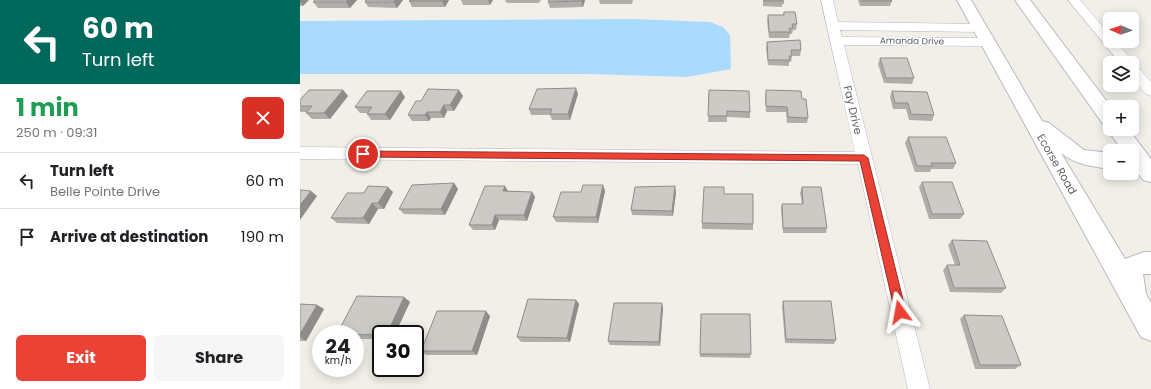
<!DOCTYPE html>
<html lang="en">
<head>
<meta charset="utf-8">
<style>
	:root { --surface:#fff; --page:#f6f6f6; --text:#202124; --muted:#757577; --line:#e0e0e0; --accent:#ea4335 }
	body { margin:0; font-family:Poppins,sans-serif; background:var(--page); color:var(--text); height:100vh; display:flex; flex-direction:column; font-size:15px; white-space:nowrap }
	* { box-sizing:border-box; margin:0 }
	p { font-size:13px; color:var(--muted) }
	.icon { flex:none; width:22px; height:22px; fill:none; stroke:currentColor; stroke-width:2; stroke-linecap:round; stroke-linejoin:round }
	.map { position:relative; flex:1; overflow:hidden }
	.sheet { display:flex; flex-direction:column; background:var(--surface); width:300px }
	.sheet>* { flex:none }
	.hud { background:#00695c; color:#fff; overflow:hidden }
	.needle { width:26px; rotate:272deg }
	.controls { position:absolute; left:803px; top:12px; display:grid; gap:8px }
	.controls a { display:grid; place-items:center; width:36px; height:36px; border-radius:6px; background:var(--surface); box-shadow:0 2px 10px #0003; font-size:20px }
	.speed { position:absolute; left:12px; top:325px; display:flex; gap:8px; font-size:20px; font-weight:700; text-align:center }
	.speed>* { display:grid; place-content:center; width:52px; height:52px; border-radius:50%; background:var(--surface); box-shadow:0 2px 10px #0003; line-height:1 }
	.speed small { font-size:10px; font-weight:400 }
	.speed .limit { border:2px solid #111; border-radius:6px; background:#fff; color:#111 }
	.pin { position:absolute; display:grid; place-items:center; width:34px; height:34px; color:#fff; margin:-17px; border:2px solid #fff; border-radius:50%; box-shadow:0 1px 4px #0007 }
	.me { position:absolute; width:44px; margin:-22px; rotate:347deg; stroke-linejoin:round; filter:drop-shadow(0 0 3px #0008) }
	.turn { display:flex; align-items:center; gap:14px; height:84px; padding:0 16px; font-size:18px }
	.turn .icon { width:52px; height:52px; stroke-width:2.5 }
	.turn b { display:block; font-size:28px; line-height:34px }
	.round { display:grid; place-items:center; flex:none; width:42px; height:42px; border-radius:6px; background:var(--page) }
	.headline { display:flex; align-items:center; justify-content:space-between; height:68px; padding:0 16px }
	h1 { font-size:24px; font-weight:700; line-height:30px; color:#1e9e55 }
	.action { display:flex; gap:8px; margin-top:auto; padding:8px 16px }
	.action a { flex:1; height:46px; border-radius:6px; background:var(--accent); color:#fff; font-size:16px; font-weight:700; line-height:46px; text-align:center }
	.action a+a { background:var(--page); color:var(--text) }
	ul { padding:0; list-style:none }
	li { display:flex; align-items:center; gap:12px; height:56px; padding:0 16px; border-top:1px solid var(--line) }
	li div { flex:1 }
	li b { display:block; font-size:15px }
	li em { font-style:normal }
	main { display:flex; flex:1; min-height:0 }
	.map>svg:first-child { display:block }
</style>
</head>
<body>
<main>
<section class="sheet">
<div class="hud">
<div class="turn"><svg class="icon" aria-label="left" viewBox="0 0 24 24"><path d="M17 20v-9H6M10 6l-5 5 5 5"/></svg><div><b>60 m</b>Turn left</div></div>
</div>
<div class="headline"><div><h1>1 min</h1><p>250 m · 09:31</p></div><a class="round" style="background:#d93025;color:#fff"><svg class="icon" aria-label="close" viewBox="0 0 24 24"><path d="M6 6l12 12M18 6L6 18"/></svg></a></div>
<ul>
<li><svg class="icon" aria-label="left" viewBox="0 0 24 24"><path d="M17 20v-9H6M10 6l-5 5 5 5"/></svg><div><b>Turn left</b><p>Belle Pointe Drive</p></div><em>60 m</em></li>
<li><svg class="icon" aria-label="arrive" viewBox="0 0 24 24"><path d="M6 21V4h12l-3 4 3 4H6"/></svg><div><b>Arrive at destination</b></div><em>190 m</em></li>
</ul>
<div class="action"><a>Exit</a><a>Share</a></div>
</section>
<div class="map">
<svg width="851" height="389" viewBox="0 0 851 389">
	<rect width="100%" height="100%" fill="#f1efe8"/>
	<path fill="#aadaff" d="M332,19L410,22L423,27L430,35L431,69L387,77L289,74H0V21Z"/>
	<g fill="none" stroke-linecap="round" stroke-linejoin="round">
		<defs>
			<path id="minor" d="M521,0H533L538,22L680,24L684,25L686,28L684,31L680,32L540,30L542,37L687,38L691,39L693,42L691,45L687,46L544,45L630,389H608L558,164L0,159V147L555,152Z
				M768,0H780L810,35V41H815L832,60L834,63L832,65L837,66L851,82V96L846,94L832,78V63H820Z"/>
			<path id="secondary" d="M657,0H671L742,121L749,123L784,150L810,153V169C792,166 776,165 761,153L825,259L844,252H851V274H843L846,294L851,303V341L841,337Z
				M715,0H730L811,107L810,129H828L851,159V182L843,180L832,164V151H823L807,129L809,125L803,124Z"/>
		</defs>
		<use href="#minor" stroke="#b5b8bc" stroke-width="1"/>
		<use href="#secondary" stroke="#b6babf" stroke-width="2"/>
		<use href="#minor" fill="#fff" fill-rule="evenodd"/>
		<use href="#secondary" fill="#fff" fill-rule="evenodd"/>
	</g>
	<path fill="#afaea9" d="M0,0L3,6H0Z
		M57,0L50,8H18L13,2Z
		M103,0L97,8L68,7L65,2Z
		M110,0H149L145,7H112L109,1Z
		M161,0H193L190,5H163Z
		M205,0H241L239,3H207Z
		M249,0H285L283,7L250,8L248,2Z
		M299,0H333L332,4H300Z
		M463,0H484V4H482V7L463,6Z
		M558,0H591L592,1L590,6H560Z
		M484,12L497,24L496,30H493L492,34H490L489,38H469L467,21L468,15H483Z
		M467,42L501,50L500,56H492L491,62H489V66L468,65L466,48Z
		M580,58L614,78L612,84L584,83L578,64Z
		M43,90L48,96L30,119H12L6,113L7,112H1L0,111V100Z
		M409,90L450,112V118L427,117V122H408Z
		M466,90L502,99L508,118L507,123H487L486,112H466L465,96Z
		M592,91L634,115L632,121L609,120L606,109H593L590,97Z
		M278,94L270,120H252L250,115H231L229,109Z
		M163,96L154,111H147L144,118H131L129,121H112L108,115L121,101Z
		M105,97L90,120H71L67,114L68,113H60L55,107Z
		M608,137L656,163L653,169H631L630,172H615L605,143Z
		M622,182L664,214L660,219H629L619,187Z
		M154,183L158,189L145,215L104,214L99,209Z
		M303,185L305,191L298,223L256,222L253,217L281,192Z
		M502,187L527,228L526,233H483L481,209L482,204H502L500,193Z
		M208,191L232,192L235,197L227,221L199,220L195,230H173L169,225Z
		M93,192L84,209H78L69,224L37,223L31,218L64,193Z
		M376,192L373,216L332,215L331,210Z
		M424,194L453,224V230L402,229V223Z
		M652,240L706,288L701,293L650,292L643,270L647,265H655L648,245Z
		M104,297L110,302L95,334H81V339H55V334Z
		M276,300L279,304L270,342H221L217,337Z
		M483,301L536,340L534,344L485,343L482,306Z
		M0,304L17,305L24,309L6,341H0Z
		M363,308L360,346L310,345L308,341Z
		M664,315L721,365L715,369H675L660,319Z
		M190,316L177,355H126L121,351Z
		M400,354H451L450,358L400,357Z"/>
	<path fill="#8f8d8a" d="M0,0H9L3,6L0,2Z
		M48,0H57L50,8L46,2Z
		M95,0H103L97,8L94,2Z
		M143,0H149L145,7L142,1Z
		M188,0H193L190,5Z
		M282,0H285L283,7L281,1Z
		M276,88L278,94L270,120L268,114Z
		M43,90L48,96L30,119L24,113Z
		M159,90L163,96L154,111L150,105Z
		M101,91L105,97L90,120L85,114Z
		M144,105L147,111L144,118L140,112Z
		M127,112L131,118L129,121L125,115Z
		M154,183L158,189L145,215L141,209Z
		M303,185L305,191L298,223L296,217Z
		M205,186L208,191H203Z
		M375,186L376,192L373,216L372,211Z
		M88,187L93,192L84,209L78,203Z
		M11,191L17,196L0,220V205Z
		M232,192L235,197L227,221L224,215Z
		M72,203L78,209L69,224L63,218Z
		M195,215L199,220L195,230L192,225Z
		M104,297L110,302L95,334H87Z
		M276,300L279,304L270,342L267,338Z
		M362,303L363,308L360,346L359,342Z
		M17,305L24,309L6,341L0,337V334Z
		M186,311L190,316L177,355L172,351Z"/>
	<path fill="#cccac5" stroke="#8f8d8a" d="M15,0H48L46,2H13Z
		M66,0H95L94,2H65Z
		M110,0H143L142,1H109Z
		M249,0H282L281,1L248,2Z
		M464,0H482L483,1H464Z
		M561,0H591L592,1H561Z
		M484,12H495L497,24H492L493,28H489L490,32H469L468,15H484Z
		M500,40L501,50H491L492,56H489L490,60H468L467,42Z
		M580,58H607L614,78H586Z
		M276,88L268,114H250L252,109H229L237,89Z
		M128,89L159,90L150,105H144L140,112H127L125,115H108L116,101H121Z
		M9,90H43L24,113H6L12,106H0V100Z
		M409,90L449,91L450,112L427,111V116H408Z
		M466,90L501,91L502,99H506L508,118L488,117L487,107L466,106Z
		M67,91H101L85,114H67L72,107H55Z
		M592,91L627,92L634,115L611,114L608,103H595Z
		M608,137H646L656,163H631L633,166H617Z
		M622,182H652L664,214H632Z
		M154,183L141,209H99L112,185Z
		M283,185H303L296,217H253L261,192H281Z
		M68,186L88,187L78,203H72L63,218H31L47,193H64Z
		M185,186H205L203,191L232,192L224,215H195L192,225H169Z
		M375,186L372,211L331,210L335,187Z
		M404,187H424V194H453V224L402,223Z
		M502,187H521L527,228H483L482,204H503Z
		M0,190L11,191L0,205Z
		M652,240L687,241L706,288H654L647,265H660Z
		M57,296L104,297L87,334H81V335L37,334Z
		M228,299L276,300L267,338L217,337Z
		M483,301H531L536,340L486,339Z
		M314,303H362L359,342L308,341Z
		M0,304L17,305L0,334Z
		M137,311H186L172,351H121Z
		M401,314H450L451,354H400Z
		M664,315L702,316L721,365H680Z"/>
	<path fill="#ea4335" stroke="#982c22" d="M63,151L564,155L568,158L606,312L604,316L600,317L597,316L595,312L560,161L63,157L59,154Z"/>
	<g text-anchor="middle" dominant-baseline="central" stroke-width="3" stroke-linejoin="round" paint-order="stroke">
		<g font-size="9" fill="#5f6368" stroke="#fff">
			<text transform="translate(612 41) rotate(1)">Amanda Drive</text>
		</g>
		<g font-size="11" fill="#5f6368" stroke="#fff">
			<text transform="translate(553 110) rotate(77)">Fay Drive</text>
			<text transform="translate(757 164) rotate(60)">Ecorse Road</text>
		</g>
	</g>
</svg>
<div class="controls">
<a><svg class="needle" viewBox="-14 -14 28 28"><path d="M0-13l5 13h-10z" fill="#e53935"/><path d="M0 13l5-13h-10z" fill="#757577"/></svg></a>
<a><svg class="icon" aria-label="layers" viewBox="0 0 24 24"><path d="M12 4l9 5-9 5-9-5zM3 14l9 5 9-5"/></svg></a>
<a>+</a>
<a>−</a>
</div>
<div class="speed"><div>24<small>km/h</small></div><div class="limit">30</div></div>
<div class="pin" style="left:63px;top:154px;background:#d93025"><svg class="icon" aria-label="arrive" viewBox="0 0 24 24"><path d="M6 21V4h12l-3 4 3 4H6"/></svg></div>
<svg class="me" style="left:600px;top:312px" viewBox="-20 -20 40 40"><path d="M0-17L14 15 0 8-14 15z" fill="#ea4335" stroke="#fff" stroke-width="4"/></svg>
</div>
</main>
</body>
</html>
